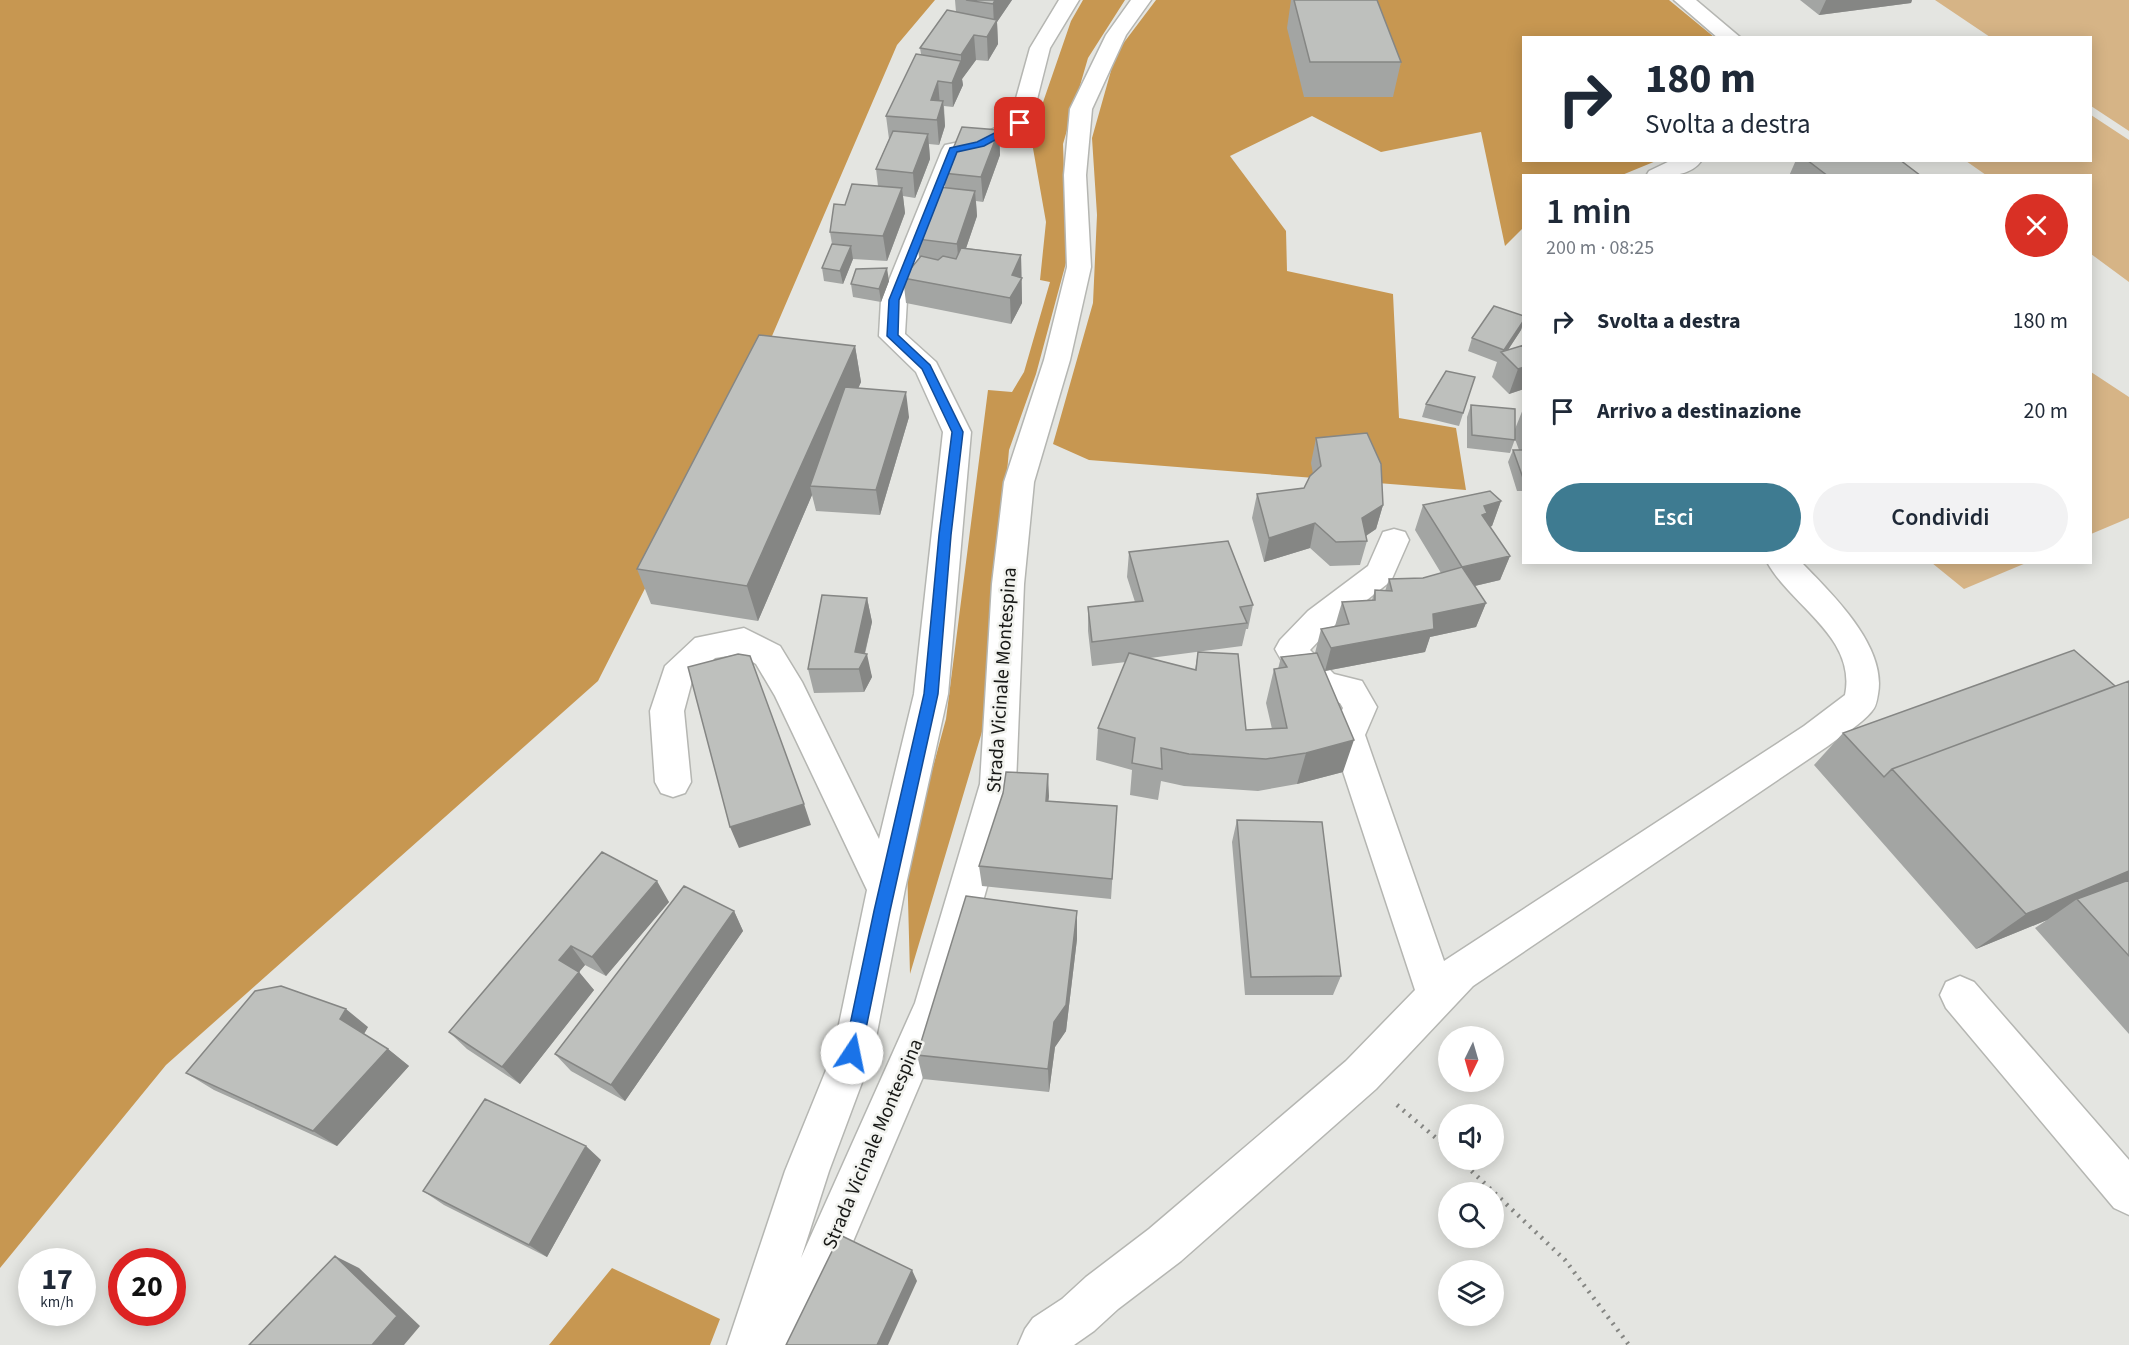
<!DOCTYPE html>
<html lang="it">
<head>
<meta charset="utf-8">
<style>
	:root { --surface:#fff; --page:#f2f2f3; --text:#1f2937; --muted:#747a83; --accent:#3e7b91 }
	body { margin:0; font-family:"Source Sans 3",sans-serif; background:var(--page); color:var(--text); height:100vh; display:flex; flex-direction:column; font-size:22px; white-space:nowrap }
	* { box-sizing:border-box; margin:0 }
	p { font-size:20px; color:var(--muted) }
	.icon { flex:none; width:33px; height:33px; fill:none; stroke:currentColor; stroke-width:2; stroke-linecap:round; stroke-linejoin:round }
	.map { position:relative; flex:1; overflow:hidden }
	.sheet { position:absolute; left:1522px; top:174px; width:570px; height:390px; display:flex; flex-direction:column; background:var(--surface); border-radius:0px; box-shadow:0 3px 15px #0003 }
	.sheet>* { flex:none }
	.banner { position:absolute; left:1522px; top:36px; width:570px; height:126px; border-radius:0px; box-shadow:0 3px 15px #0003; background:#fff; color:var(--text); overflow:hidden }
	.needle { width:39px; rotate:185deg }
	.buttons { position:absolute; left:1438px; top:1026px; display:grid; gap:12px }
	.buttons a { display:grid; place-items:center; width:66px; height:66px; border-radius:50%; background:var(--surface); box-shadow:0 3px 15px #0003; font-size:30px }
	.speed { position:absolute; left:18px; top:1248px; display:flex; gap:12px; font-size:30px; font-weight:700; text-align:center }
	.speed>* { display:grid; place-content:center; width:78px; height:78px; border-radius:50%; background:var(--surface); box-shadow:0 3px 15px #0003; line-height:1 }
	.speed small { font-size:15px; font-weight:400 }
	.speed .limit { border:9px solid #d22; background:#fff; color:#111 }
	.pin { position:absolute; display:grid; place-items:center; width:51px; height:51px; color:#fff; margin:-26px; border-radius:12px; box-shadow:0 3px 9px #0006 }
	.me { position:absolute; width:66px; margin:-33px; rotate:11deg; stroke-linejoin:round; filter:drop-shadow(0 0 4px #0008) }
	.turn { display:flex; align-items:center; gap:21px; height:126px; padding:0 24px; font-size:27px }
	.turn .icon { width:78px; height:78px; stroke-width:2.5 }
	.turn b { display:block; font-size:42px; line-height:51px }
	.round { display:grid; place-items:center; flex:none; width:63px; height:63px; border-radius:32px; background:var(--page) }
	.summary { display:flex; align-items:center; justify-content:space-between; height:102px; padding:0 24px }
	h1 { font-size:36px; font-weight:600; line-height:45px }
	.primary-button { display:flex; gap:12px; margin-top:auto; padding:12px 24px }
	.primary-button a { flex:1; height:69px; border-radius:36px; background:var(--accent); color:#fff; font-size:24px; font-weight:600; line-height:69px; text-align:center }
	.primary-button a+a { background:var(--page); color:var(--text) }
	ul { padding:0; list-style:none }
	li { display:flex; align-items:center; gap:18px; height:90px; padding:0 24px }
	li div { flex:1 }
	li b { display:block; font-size:22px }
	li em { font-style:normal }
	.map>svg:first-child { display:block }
</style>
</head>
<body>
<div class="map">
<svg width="2129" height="1345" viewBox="0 0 2129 1345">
	<rect width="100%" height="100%" fill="#e4e5e1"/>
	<path fill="#d6b486" d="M1935,0H2129V131L2091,106V38L1990,37Z
		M2091,115L2129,140V282L2091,254V176L1986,175L1966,161L2091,160Z
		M2091,372L2129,397V518L2091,534Z
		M1932,563H2026L1964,589Z"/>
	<path fill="#c79751" d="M0,0H935L897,45L766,350L598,681L166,1065L0,1268Z
		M1083,0H1125L1088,58L1063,144L1067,259L1036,374L1009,450L984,725L910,974L907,863L946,719L988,390L1012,392L1024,372L1050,282L1040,280L1046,222L1031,137L1071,21Z
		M1156,0H1669L1714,37L1524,38V160L1656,161L1622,175L1524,176V227L1505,246L1481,132L1381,152L1312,116L1230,156L1286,231L1287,271L1393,294L1399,418L1456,428L1466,490L1089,460L1053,444L1093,303L1097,215L1092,138L1116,53Z
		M612,1268L720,1319L710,1345H549Z"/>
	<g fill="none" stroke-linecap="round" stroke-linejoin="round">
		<defs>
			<path id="minor" d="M1059,0H1079L1050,48L1031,123L1028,128L989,149L962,155L907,300L905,334L936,362L971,432L948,694L905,889L873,1053L829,1171L801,1258L915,1003L980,784L992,584L1004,482L1044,360L1067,267L1064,175L1070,109L1106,35L1131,0H1151L1126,35L1092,109L1086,175L1091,267L1070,360L1034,482L1024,584L1016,784L954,1004L809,1345H727L785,1171L833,1053L867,890L775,696L756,664L740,654L715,658L692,681L684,711L691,782L685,793L673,797L661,793L655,782L650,711L665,666L695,638L744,628L780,646L802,682L879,839L914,694L943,432L916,372L879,336L881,300L942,150L945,145L974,139L1010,120L1030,48Z
				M1674,0H1696L1741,38H1718Z
				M1672,160H1702C1690,178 1664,176 1646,176L1649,171Z
				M1394,529L1405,532L1409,540L1391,581L1330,629L1310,650L1334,674L1362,681L1377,707L1365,735L1444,961L1804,726L1845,695C1857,637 1791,606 1767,562H1801C1832,594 1887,646 1878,694C1877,700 1876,707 1872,711C1861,725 1842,735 1828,746L1473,986L1376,1089L1181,1261L1118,1309L1094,1331L1074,1345H1018L1025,1329L1033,1318L1062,1299L1086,1277L1149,1229L1346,1061L1415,990L1331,735L1343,708L1340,703C1308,696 1290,677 1275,649L1280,640L1308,611L1368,566L1383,532Z
				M1960,976L1974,982L2129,1160V1215L2114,1208L1946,1008L1940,995L1946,982Z"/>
		</defs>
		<use href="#minor" stroke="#b5b6b2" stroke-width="3"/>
		<path stroke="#858683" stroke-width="4.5" stroke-dasharray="2 6" stroke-linecap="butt" d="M1397,1105L1449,1149
			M1460,1160L1565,1260L1629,1345"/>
		<use href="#minor" fill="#fff" fill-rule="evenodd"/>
	</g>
	<path fill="#a3a5a3" d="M955,0H1012L997,22L998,44L988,61L976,60L962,79L963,85L953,107L944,106L945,126L939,145L929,144L930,159L915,198L903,196L905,213L887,261L853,259L843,284L824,281L822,268L832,244L830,232L845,205L878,186L876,169L889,139L886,116L921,54L920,48L956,12Z
		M1291,0H1377L1401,62L1393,97H1304L1287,28Z
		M1800,0H1912L1911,3L1819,15Z
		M999,130L1000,155L983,202L976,201L977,216L966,248L1021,255L1022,303L1011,324L906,303L903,278L919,258L917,239L945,188L943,173Z
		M1796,160H1900L1921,176H1789Z
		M889,281L881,302L853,297L851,284Z
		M1524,316V322L1521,330L1508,350L1524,345V389L1509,394L1492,377L1497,362L1468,351L1472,338Z
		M855,346L861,382L858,388L909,417L880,515L816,511L812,495L758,621L651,604L637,569Z
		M1475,377L1459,426L1422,417L1426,404Z
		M1471,405L1515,429L1523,409H1524V491H1517L1508,462L1513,450H1519L1515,439L1510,453L1467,448V417Z
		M1316,438L1383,505L1376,529L1366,536L1367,541L1360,565L1330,566L1310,548L1264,562L1252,518L1257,494L1304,488L1313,474L1311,463Z
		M1501,501L1492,526L1490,527L1510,556L1500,580L1475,586L1486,603L1476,627L1430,637L1425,652L1325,671L1343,772L1297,784L1258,791L1184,786L1161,781L1158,800L1130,795L1132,770L1096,760L1098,728L1126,662L1092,666L1088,631V607L1135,602L1127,577L1129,552L1253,605L1248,629H1246L1242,646L1150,658L1195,670L1198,652L1246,730L1272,729L1266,703L1274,669H1278L1281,657L1315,653L1321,629L1335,626L1342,602L1372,600L1375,590L1385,591L1389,579L1423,578L1441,573L1415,530L1423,505Z
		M867,598L872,622L865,654L872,677L864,692L814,693L808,669Z
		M2129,682V1034L2035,928L2047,920L1976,949L1814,765L1843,733L2115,686Z
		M1049,796L1048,801L1117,806L1111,899L982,886L979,866Z
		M1237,820L1341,976L1333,995H1245L1232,842Z
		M602,852L669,902L606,976L585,965L579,972L594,990L520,1084L467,1049L449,1032Z
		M734,911L743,931L625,1101L571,1071L555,1054Z
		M1077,911V939L1066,1031L1055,1047L1049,1092L923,1079L917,1055Z
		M368,1027L364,1034L388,1049L409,1066L337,1146L214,1090L186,1073Z
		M601,1160L547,1257L444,1205L423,1191Z"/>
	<path fill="#858684" d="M995,0H1012L997,22L998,44L988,61L987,37L994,26L993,4Z
		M1826,0H1912L1911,3L1819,15Z
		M974,35L976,60L962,79L963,85L953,107L952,83L961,61V55Z
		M938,81L940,106L931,100Z
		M943,101L945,126L939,145L937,120Z
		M999,130L1000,155L983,202L981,177Z
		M928,134L930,159L915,198L913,173Z
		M902,188L905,213L887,261L883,236Z
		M975,191L977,216L959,269L957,244Z
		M851,246L853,259L843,284L840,271Z
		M1021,255L1022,303L1011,324L1010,298L1012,275Z
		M887,268L889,281L881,302L879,289Z
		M1524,320L1521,330L1504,356L1502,354L1504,350Z
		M855,346L861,382L816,487L810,486L812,495L758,621L747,586Z
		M1524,367V389L1509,394L1518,369Z
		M906,392L909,417L880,515L876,490Z
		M1501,501L1492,526L1475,531L1484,506Z
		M1383,505L1376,529L1358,541L1362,518Z
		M1315,523L1310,548L1264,562L1269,538Z
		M1510,556L1500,580L1453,591L1462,567Z
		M867,598L872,622L863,660L867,654L872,677L864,692L855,652Z
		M1486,603L1476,627L1430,637L1425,652L1325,671L1331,648L1433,614Z
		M1354,740L1343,772L1297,784L1306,753Z
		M1048,774L1049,796L1046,822V801Z
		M804,804L811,825L739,848L730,827Z
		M2129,871V885L2077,899L2047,920L1976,949L2026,914Z
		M657,881L669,902L606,976L592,957Z
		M734,911L743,931L625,1101L611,1085Z
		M1077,911V939L1066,1031L1055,1047L1049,1092L1048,1069L1054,1022Z
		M571,946L585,965L579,972L594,990L520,1084L502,1067L559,960Z
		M346,1009L368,1027L362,1037L340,1019Z
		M388,1049L409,1066L337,1146L313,1131Z
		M586,1146L601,1160L547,1257L529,1245Z
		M335,1256L359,1268L420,1326L404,1345H372Z
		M912,1270L917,1281L888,1345H877Z"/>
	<path fill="#bec0bd" stroke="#858684" stroke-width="1.5" d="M966,0H995L993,4Z
		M1294,0H1377L1401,62H1310Z
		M947,10L997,20L987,37L974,35L961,55L920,48Z
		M916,54L961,61L952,83L938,81L931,100L943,101L937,120L886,116Z
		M962,127L999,130L981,177L943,173Z
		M893,131L928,134L913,173L876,169Z
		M1807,160H1900L1921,176H1828Z
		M852,184L902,188L883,236L830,232L834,204L845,205Z
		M939,187L975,191L957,244L917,239Z
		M832,244L851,246L840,271L822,268Z
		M961,248L1021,255L1012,275L1022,278L1010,298L903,278L921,256L938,260L943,256L956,259Z
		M887,268L879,289L851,284L856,269Z
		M1494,306L1524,316V320L1504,350L1472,338Z
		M759,335L855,346L747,586L637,569Z
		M1524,345V367L1518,369L1501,352Z
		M1446,371L1475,377L1463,413L1426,404Z
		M845,387L906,392L876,490L810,486Z
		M1471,405L1515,409V440L1472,435Z
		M1367,433L1381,464L1383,505L1362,518L1367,541L1336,542L1315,523L1269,538L1257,494L1304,488L1310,476L1321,466L1316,438Z
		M1513,450H1524V478H1523Z
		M1490,491L1501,501L1484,506L1487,513L1482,515L1510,556L1462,567L1423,505Z
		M1228,541L1253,605L1240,607L1247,623L1092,642L1088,607L1143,601L1129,552Z
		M1462,567L1486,603L1433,614L1434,629L1331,648L1321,629L1349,624L1342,602L1375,600V590L1392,591L1389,579L1423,578Z
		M822,595L867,598L855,652L867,654L859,669H808Z
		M2074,650L2115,686L1892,769L1884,777L1843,733Z
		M1198,652L1238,654L1246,730L1287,728L1274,669L1287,667L1281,657L1317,653L1354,740L1306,753L1266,759L1189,754L1161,748L1162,769L1132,763L1135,738L1098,728L1129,653L1196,670Z
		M738,654L750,656L804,804L730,827L688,667Z
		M2129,681V871L2026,914L1892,769Z
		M1006,772L1048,774L1046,801L1117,806L1112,879L979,866L1003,793Z
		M1237,820L1322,822L1341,976L1251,977Z
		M602,852L657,881L592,957L571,946L559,960L579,972L502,1067L449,1032Z
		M2129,880V956L2077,899Z
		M684,886L734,911L611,1085L555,1054Z
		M966,896L1077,911L1066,1005L1054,1022L1048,1069L917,1055Z
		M281,986L346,1009L340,1019L388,1049L313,1131L186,1073L255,991Z
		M485,1099L586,1146L529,1245L423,1191Z
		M840,1235L912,1270L877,1345H786Z
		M335,1256L397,1316L372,1345H249Z"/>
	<path fill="#1a73e8" stroke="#114b97" stroke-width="1.5" d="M1020,120L1023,121V125L984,146L957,152L899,300L898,335L930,365L963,432L951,535L938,694L890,911L861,1053L858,1059L852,1061L846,1059L844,1053L874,911L924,694L939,535L952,432L922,369L887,336L889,300L950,148L977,142Z"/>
	<g text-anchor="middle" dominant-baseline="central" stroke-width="5" stroke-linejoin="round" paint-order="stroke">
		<g font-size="20" fill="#171816" stroke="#f2f3ef">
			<text transform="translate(1002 680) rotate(-86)">Strada Vicinale Montespina</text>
			<text transform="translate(873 1144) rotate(-67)">Strada Vicinale Montespina</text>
		</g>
	</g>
</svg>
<div class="buttons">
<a><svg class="needle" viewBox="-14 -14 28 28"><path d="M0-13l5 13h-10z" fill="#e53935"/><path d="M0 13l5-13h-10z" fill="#747a83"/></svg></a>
<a><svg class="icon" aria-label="sound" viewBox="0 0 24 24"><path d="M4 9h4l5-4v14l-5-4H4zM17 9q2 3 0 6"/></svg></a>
<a><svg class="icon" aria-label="search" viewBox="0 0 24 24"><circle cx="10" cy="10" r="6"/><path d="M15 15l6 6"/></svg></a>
<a><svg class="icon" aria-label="layers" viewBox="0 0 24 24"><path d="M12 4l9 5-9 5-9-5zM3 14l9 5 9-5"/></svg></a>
</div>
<div class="speed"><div>17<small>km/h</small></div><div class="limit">20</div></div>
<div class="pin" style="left:1020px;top:123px;background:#d93025"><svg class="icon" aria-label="arrive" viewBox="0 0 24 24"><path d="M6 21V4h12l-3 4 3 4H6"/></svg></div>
<svg class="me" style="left:852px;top:1053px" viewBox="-20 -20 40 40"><circle r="19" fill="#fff"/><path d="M0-13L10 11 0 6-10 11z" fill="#1a73e8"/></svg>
<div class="banner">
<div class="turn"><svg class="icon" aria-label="right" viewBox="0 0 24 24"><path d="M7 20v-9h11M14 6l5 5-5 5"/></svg><div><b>180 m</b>Svolta a destra</div></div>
</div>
<section class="sheet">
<div class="summary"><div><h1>1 min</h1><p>200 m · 08:25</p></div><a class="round" style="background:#d93025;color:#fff"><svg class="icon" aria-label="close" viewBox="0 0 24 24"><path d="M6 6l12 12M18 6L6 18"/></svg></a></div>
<ul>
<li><svg class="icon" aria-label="right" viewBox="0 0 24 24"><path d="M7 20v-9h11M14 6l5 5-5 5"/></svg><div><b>Svolta a destra</b></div><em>180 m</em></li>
<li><svg class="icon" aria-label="arrive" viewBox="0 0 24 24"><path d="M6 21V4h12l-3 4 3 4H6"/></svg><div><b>Arrivo a destinazione</b></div><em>20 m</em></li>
</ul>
<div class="primary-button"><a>Esci</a><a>Condividi</a></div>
</section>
</div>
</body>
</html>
